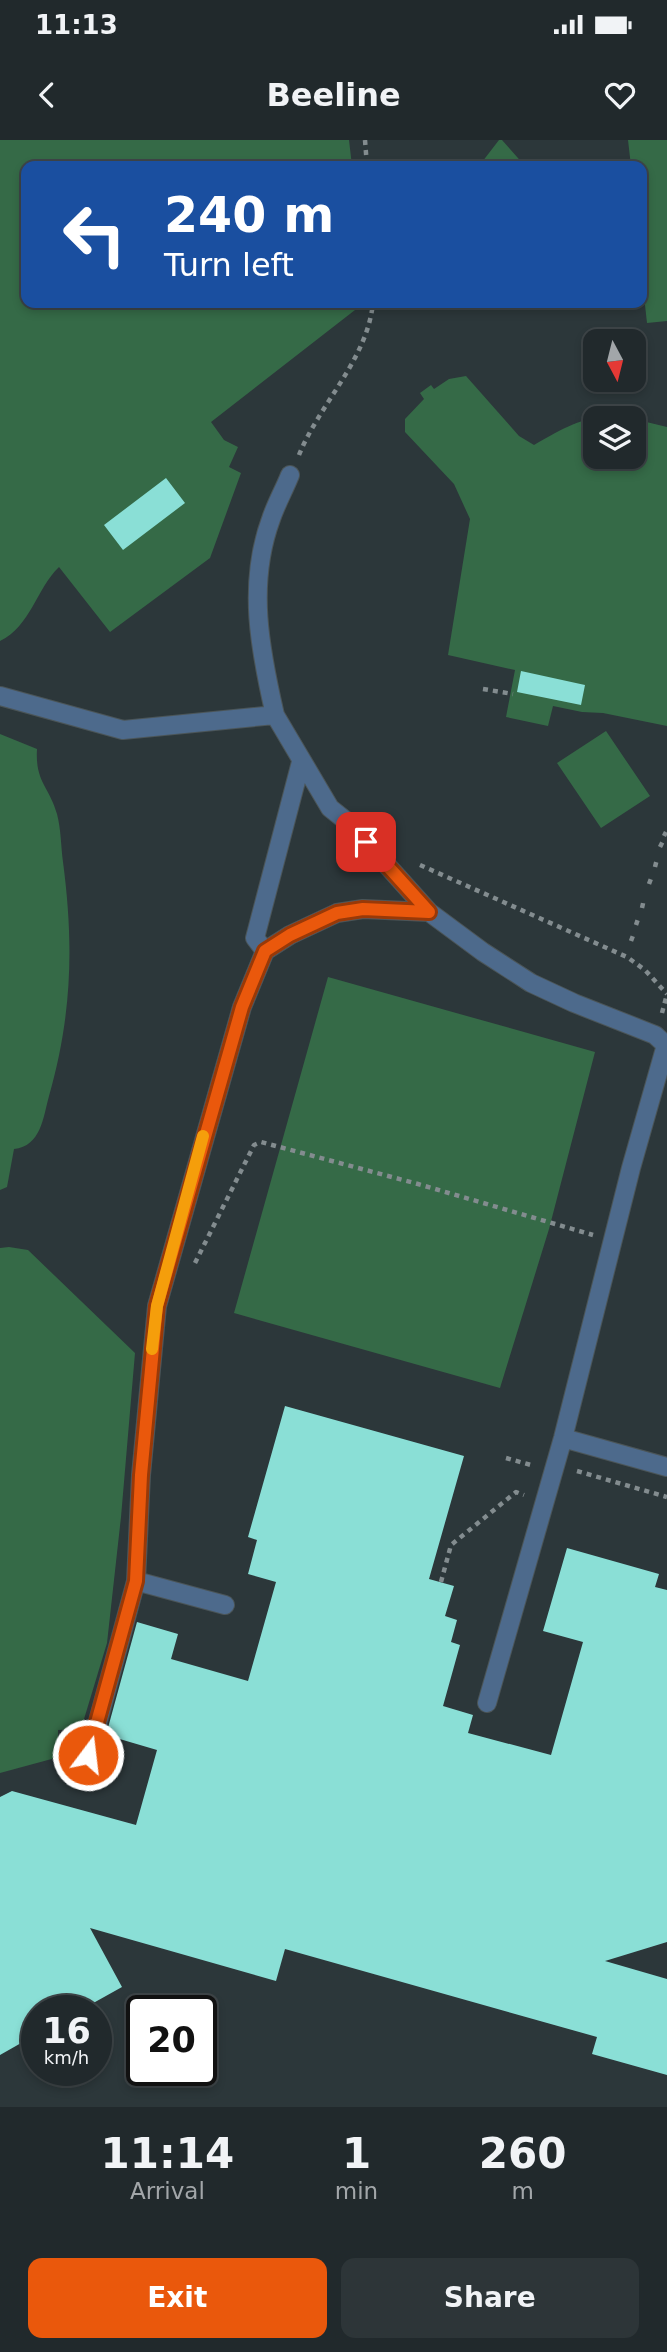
<!DOCTYPE html>
<html lang="en">
<head>
<meta charset="utf-8">
<style>
	:root { --surface:#21292c; --page:#2d3538; --text:#f1f3f6; --muted:#a2a6a9; --line:#3e4548; --accent:#ea580c }
	body { margin:0; font-family:"DejaVu Sans",sans-serif; background:var(--page); color:var(--text); height:100vh; display:flex; flex-direction:column; font-size:26px; white-space:nowrap }
	* { box-sizing:border-box; margin:0 }
	p { font-size:23px; color:var(--muted) }
	.icon { flex:none; width:38px; height:38px; fill:none; stroke:currentColor; stroke-width:2; stroke-linecap:round; stroke-linejoin:round }
	.map { position:relative; height:1967px; overflow:hidden }
	.details { display:flex; flex-direction:column; background:var(--surface); flex:1 }
	.details>* { flex:none }
	.banner { position:absolute; left:21px; top:21px; width:626px; height:147px; border-radius:14px; box-shadow:0 4px 10px #0003,0 0 0 2px var(--line); background:#1a4fa0; color:#fff; overflow:hidden }
	.needle { width:46px; rotate:173deg }
	.buttons { position:absolute; left:583px; top:189px; display:grid; gap:14px }
	.buttons a { display:grid; place-items:center; width:63px; height:63px; border-radius:14px; background:var(--surface); box-shadow:0 4px 10px #0003,0 0 0 2px var(--line); font-size:35px }
	.speed { position:absolute; left:21px; top:1855px; display:flex; gap:14px; font-size:35px; font-weight:700; text-align:center }
	.speed>* { display:grid; place-content:center; width:91px; height:91px; border-radius:50%; background:var(--surface); box-shadow:0 4px 10px #0003,0 0 0 2px var(--line); line-height:1 }
	.speed small { font-size:18px; font-weight:400 }
	.speed .limit { border:4px solid #111; border-radius:10px; background:#fff; color:#111 }
	.pin { position:absolute; display:grid; place-items:center; width:60px; height:60px; color:#fff; margin:-30px; border-radius:14px; box-shadow:0 4px 10px #0006 }
	.me { position:absolute; width:77px; margin:-38px; rotate:15deg; stroke-linejoin:round; filter:drop-shadow(0 0 5px #0008) }
	.turn { display:flex; align-items:center; gap:24px; height:147px; padding:0 28px; font-size:32px }
	.turn .icon { width:91px; height:91px; stroke-width:2.5 }
	.turn b { display:block; font-size:49px; line-height:60px }
	.eta { display:flex; justify-content:space-evenly; align-items:center; height:119px; text-align:center }
	.eta b { font-size:42px; font-weight:700; line-height:49px }
	.primary-button { display:flex; gap:14px; margin-top:auto; padding:14px 28px }
	.primary-button a { flex:1; height:80px; border-radius:14px; background:var(--accent); color:#fff; font-size:28px; font-weight:700; line-height:80px; text-align:center }
	.primary-button a+a { background:var(--page); color:var(--text) }
	.status { display:flex; justify-content:space-between; align-items:center; height:49px; padding:0 35px; background:var(--surface); direction:ltr }
	.status svg { height:19px; fill:currentColor }
	header { display:flex; justify-content:space-between; align-items:center; height:91px; padding:0 28px; background:var(--surface); font-size:32px; font-weight:700 }
	.map>svg:first-child { display:block }
</style>
</head>
<body>
<div class="status"><b>11:13</b><svg viewBox="0 0 49 12"><path d="M0 12V9h3v3zM5 12V6h3v6zM10 12V3h3v9zM15 12V0h3v12zM26 1h20v11H26zM47 4h2v5h-2z"/></svg></div>
<header><svg class="icon" aria-label="back" viewBox="0 0 24 24"><path d="M15 5l-7 7 7 7"/></svg>Beeline<svg class="icon" aria-label="heart" viewBox="0 0 24 24"><path d="M12 20l-8-8c-3-5 5-10 8-4 3-6 11-1 8 4z"/></svg></header>
<div class="map">
<svg width="667" height="1967" viewBox="0 0 667 1967">
	<rect width="100%" height="100%" fill="#2c373a"/>
	<path fill="#356a47" d="M0,0H349L352,26H26V163H355V170L211,282L224,300L238,307L229,327L241,333L210,418L110,492L59,427C36,449 31,486 0,501Z
		M499,0H502L525,26H479Z
		M628,0H667V181L647,183L642,138V26H631Z
		M466,236L519,296L534,305C570,285 587,273 629,278H595V317H634V279L667,287V586L603,573L582,572L553,566L548,586L506,577L515,530L448,515L470,379L454,344L405,292V279L424,259L420,253L431,245L434,249L449,239Z
		M606,591L650,656L601,688L557,623Z
		M0,594L37,609C35,642 49,646 57,674C61,689 61,707 63,722C74,805 72,875 49,956C43,978 41,1006 14,1009L7,1047L0,1050Z
		M328,837L595,912L549,1089L500,1248L234,1173Z
		M9,1107L28,1110L135,1213L121,1377L107,1503L81,1589L58,1590L59,1617L0,1633V1108Z"/>
	<path fill="#8adfd6" d="M166,338L185,363L123,410L104,385Z
		M521,531L585,545L581,565L517,552Z
		M285,1266L464,1316L429,1439L454,1446L445,1476L457,1480L451,1502L460,1505L443,1566L473,1575L468,1593L551,1615L583,1502L543,1491L567,1408L659,1434L655,1447L667,1450V1802L605,1821L667,1839V1935L592,1914L597,1897L285,1809L276,1841L90,1788L122,1847L79,1871H37V1894L0,1915V1657L12,1651L136,1685L157,1610L106,1595L137,1482L178,1494L171,1519L248,1541L276,1442L248,1434L257,1400L248,1397Z"/>
	<g fill="none" stroke-linecap="round" stroke-linejoin="round">
		<defs>
			<path id="minor" d="M0,556L123,590L275,575L330,668L350,684L429,772L483,812L531,843L574,863L655,895L666,905L631,1028L563,1298L487,1563
				M275,575C260,510 247,444 271,379C276,364 284,350 290,335
				M265,811L255,798L301,622
				M563,1298L667,1327
				M136,1441L225,1465
				M82,1640L136,1441L141,1335L157,1166L242,867L265,811L290,795L337,773L363,769L429,772"/>
		</defs>
		<use href="#minor" stroke="#4b5558" stroke-width="20"/>
		<path stroke="#838c8f" stroke-width="4.5" stroke-dasharray="5 5" stroke-linecap="butt" d="M365,0L367,26
			M299,315C320,263 367,220 373,163
			M483,549L513,554
			M664,696L666,692
			M660,707L663,701
			M420,725L627,817L645,830L667,854
			M655,727L657,719
			M649,744L652,736
			M642,768L644,759
			M636,785L639,776
			M631,801L634,793
			M662,873L667,854
			M195,1123L254,1005L261,1002L418,1044L593,1095
			M506,1318L531,1325
			M577,1331L667,1357
			M441,1442L451,1405L516,1352L524,1355"/>
		<use href="#minor" stroke="#4d6a8c" stroke-width="18"/>
	</g>
	<g fill="none" stroke-linecap="round" stroke-linejoin="round">
		<defs>
			<path id="route" d="M88,1615L136,1441L141,1335L157,1166L242,867L265,811L290,795L337,773L363,769L429,772L366,702"/>
		</defs>
		<use href="#route" stroke="#983908" stroke-width="18"/>
		<use href="#route" stroke="#ea580c" stroke-width="12"/>
		<path stroke="#f59e0b" stroke-width="12" d="M152,1209L157,1166L203,996"/>
	</g>
</svg>
<div class="buttons">
<a><svg class="needle" viewBox="-14 -14 28 28"><path d="M0-13l5 13h-10z" fill="#e53935"/><path d="M0 13l5-13h-10z" fill="#a2a6a9"/></svg></a>
<a><svg class="icon" aria-label="layers" viewBox="0 0 24 24"><path d="M12 4l9 5-9 5-9-5zM3 14l9 5 9-5"/></svg></a>
</div>
<div class="speed"><div>16<small>km/h</small></div><div class="limit">20</div></div>
<div class="pin" style="left:366px;top:702px;background:#d93025"><svg class="icon" aria-label="arrive" viewBox="0 0 24 24"><path d="M6 21V4h12l-3 4 3 4H6"/></svg></div>
<svg class="me" style="left:88px;top:1615px" viewBox="-20 -20 40 40"><circle r="17" fill="#ea580c" stroke="#fff" stroke-width="3"/><path d="M0-11L8 9 0 5-8 9z" fill="#fff"/></svg>
<div class="banner">
<div class="turn"><svg class="icon" aria-label="left" viewBox="0 0 24 24"><path d="M17 20v-9H6M10 6l-5 5 5 5"/></svg><div><b>240 m</b>Turn left</div></div>
</div>
</div>
<section class="details">
<div class="eta">
<div><b>11:14</b><p>Arrival</p></div>
<div><b>1</b><p>min</p></div>
<div><b>260</b><p>m</p></div>
</div>
<div class="primary-button"><a>Exit</a><a>Share</a></div>
</section>
</body>
</html>
